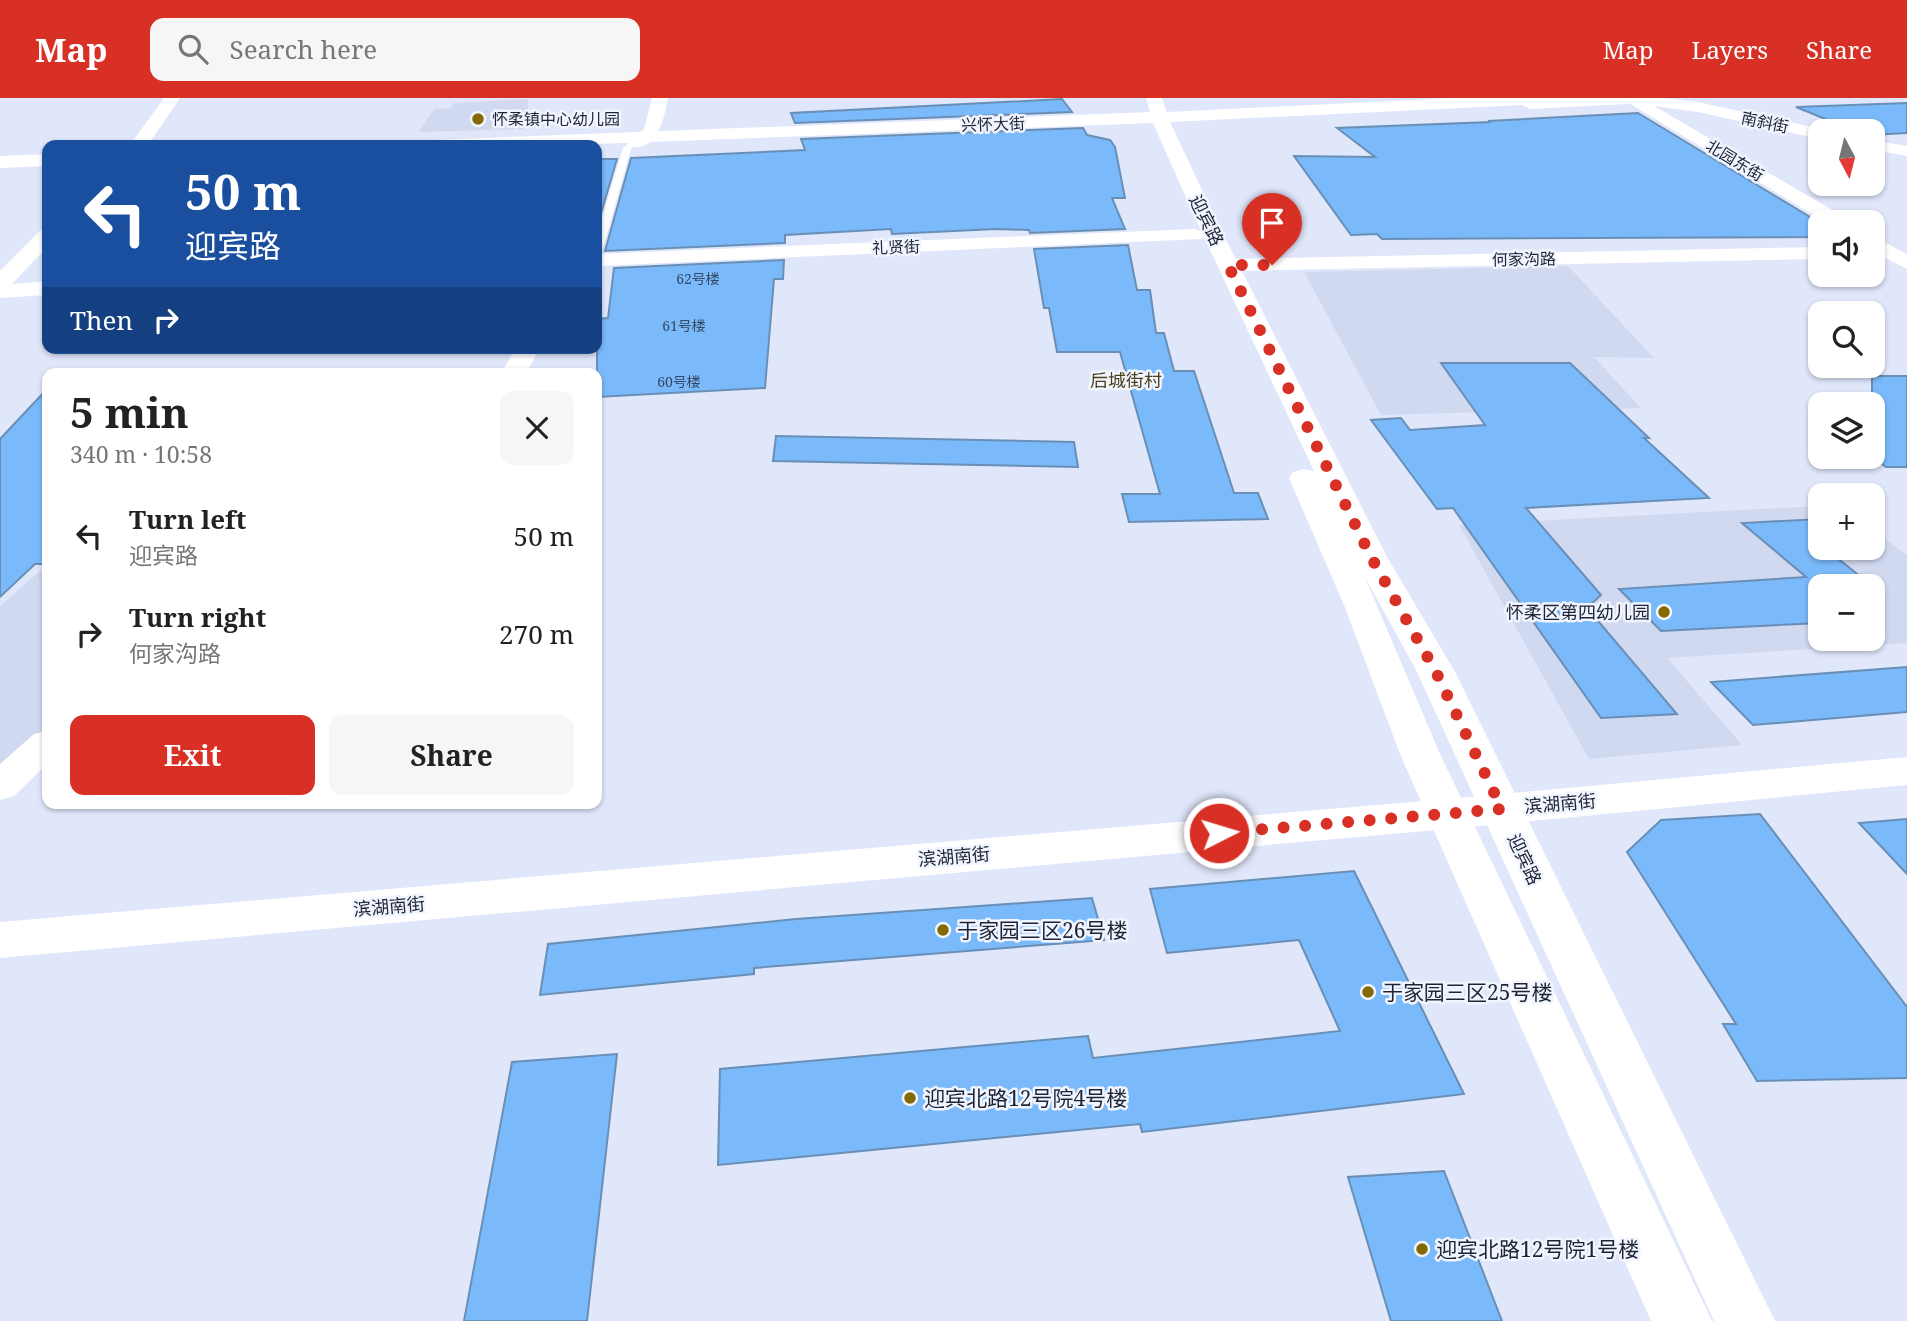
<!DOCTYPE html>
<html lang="en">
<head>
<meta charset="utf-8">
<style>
	:root { --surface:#fff; --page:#f6f6f6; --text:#222; --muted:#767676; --accent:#d93025 }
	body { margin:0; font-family:"Noto Serif","Noto Sans SC",serif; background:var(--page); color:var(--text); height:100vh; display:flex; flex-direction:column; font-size:26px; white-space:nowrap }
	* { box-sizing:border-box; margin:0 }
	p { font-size:23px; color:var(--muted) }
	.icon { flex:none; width:38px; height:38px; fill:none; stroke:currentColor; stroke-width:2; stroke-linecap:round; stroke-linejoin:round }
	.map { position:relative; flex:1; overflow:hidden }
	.details { position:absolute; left:42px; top:270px; width:560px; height:441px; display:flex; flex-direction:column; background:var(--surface); border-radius:14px; box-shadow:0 2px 5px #0004 }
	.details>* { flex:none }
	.top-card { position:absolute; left:42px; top:42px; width:560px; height:214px; border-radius:14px; box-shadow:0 2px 5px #0004; background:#1a4fa0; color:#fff; overflow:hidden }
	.needle { width:46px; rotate:173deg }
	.tools { position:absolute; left:1808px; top:21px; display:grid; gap:14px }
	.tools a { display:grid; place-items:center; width:77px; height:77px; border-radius:14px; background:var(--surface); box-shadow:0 2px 5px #0004; font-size:35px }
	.pin { position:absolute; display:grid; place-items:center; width:60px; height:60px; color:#fff; margin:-72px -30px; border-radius:50% 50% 50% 0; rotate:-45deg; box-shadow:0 0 7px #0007 }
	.pin .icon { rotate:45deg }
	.me { position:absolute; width:77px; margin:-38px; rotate:85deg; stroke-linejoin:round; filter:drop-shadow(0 0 5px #0008) }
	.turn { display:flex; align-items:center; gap:24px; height:147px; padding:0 28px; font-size:32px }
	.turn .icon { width:91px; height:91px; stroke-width:2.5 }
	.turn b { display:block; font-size:49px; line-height:60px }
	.then { display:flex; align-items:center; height:66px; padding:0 28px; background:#0003; gap:14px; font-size:26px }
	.round { display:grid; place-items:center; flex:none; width:74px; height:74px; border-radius:14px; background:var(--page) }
	.summary { display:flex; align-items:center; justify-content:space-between; height:119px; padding:0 28px }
	h1 { font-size:42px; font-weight:700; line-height:52px }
	.primary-button { display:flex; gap:14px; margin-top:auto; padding:14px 28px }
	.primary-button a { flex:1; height:80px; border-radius:14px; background:var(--accent); color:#fff; font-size:28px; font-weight:700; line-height:80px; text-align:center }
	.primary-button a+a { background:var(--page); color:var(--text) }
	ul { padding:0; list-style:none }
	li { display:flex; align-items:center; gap:21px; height:98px; padding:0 28px }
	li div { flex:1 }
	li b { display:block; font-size:26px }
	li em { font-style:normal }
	header { display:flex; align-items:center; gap:42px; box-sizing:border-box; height:98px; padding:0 35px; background:var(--accent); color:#fff }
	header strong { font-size:33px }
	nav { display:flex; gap:38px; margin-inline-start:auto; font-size:24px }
	.search { width:490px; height:63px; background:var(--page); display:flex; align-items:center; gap:18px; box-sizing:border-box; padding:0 24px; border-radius:14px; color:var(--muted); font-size:26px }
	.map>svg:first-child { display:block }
</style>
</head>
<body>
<header>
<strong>Map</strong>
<div class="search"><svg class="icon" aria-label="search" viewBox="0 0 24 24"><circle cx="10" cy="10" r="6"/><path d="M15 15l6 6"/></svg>Search here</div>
<nav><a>Map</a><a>Layers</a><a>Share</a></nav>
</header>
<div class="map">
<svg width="1907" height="1223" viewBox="0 0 1907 1223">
	<rect width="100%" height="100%" fill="#e0e7fb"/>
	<path fill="#d1d9f0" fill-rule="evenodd" d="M528,1L527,31L419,34L434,11L451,10L454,5Z
		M1568,168L1654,260L1594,259L1641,310L1381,317L1304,174Z
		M1820,408V450H1872L1873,432L1907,457V545L1667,560L1742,647L1589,661L1459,427ZM1820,488H1872V541H1820Z
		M40,473H47V630L0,671V508Z"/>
	<path fill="#7ab9fa" stroke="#6a8fb6" stroke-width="2" d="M1062,1L1072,14L795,25L791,15Z
		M1907,5V35L1872,37V31L1852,32L1796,9Z
		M1638,15L1820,125V139L1382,141L1377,136L1351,137L1294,58L1375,59L1337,30L1491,24L1488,23Z
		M1083,30L1087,37L1110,42L1115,49L1125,100H1112L1125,131L1030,135L1029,132L996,131L892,136L891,131L785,137V145L605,153L631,60L805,52L801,41Z
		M597,61H617L597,129Z
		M1128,147L1137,192H1150L1156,235H1164L1174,273H1194L1234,395H1258L1268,421L1129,424L1122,396H1160L1120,254H1057L1049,210H1044L1034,151Z
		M784,162L783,181H774L765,290L597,299V221L608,220L614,170Z
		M1441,265H1570L1649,340H1644L1709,400L1526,410L1601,497L1587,510L1677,616L1601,620L1453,410L1437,411L1371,322L1401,320L1410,332L1485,327Z
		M1872,278H1907V369H1886L1872,359Z
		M47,291V466H35L0,499V341Z
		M776,338L1074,344L1078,369L773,363Z
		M1820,421V450H1825L1872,488H1820V525L1661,533L1619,491L1806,479L1742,425Z
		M1907,569V614L1753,627L1711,584Z
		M1760,716L1907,909V980L1757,983L1723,926H1736L1627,754L1661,722Z
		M1907,721V776L1859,725Z
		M1354,773L1464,996L1142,1034L1140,1026L718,1067L720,971L1088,938L1093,960L1340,933L1299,842L1167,855L1150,791Z
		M1092,800L1104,842L754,870V876L540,897L548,846L796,821Z
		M617,956L587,1223H464L512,964Z
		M1444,1073L1502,1223H1391L1348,1079Z"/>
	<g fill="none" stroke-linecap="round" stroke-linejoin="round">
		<path fill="#fff" fill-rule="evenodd" d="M633,42L640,44L631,51L602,153L597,156V137L623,50Z"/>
		<path fill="#fff" fill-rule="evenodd" d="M1663,0L1698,4L1826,32L1820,33V41L1698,14L1654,8L1846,120L1849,124H1825L1622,1Z
			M1872,42L1907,48V58L1872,52Z
			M47,131V149L12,186L47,183V197L0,200V173L40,133Z
			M1194,131L1201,133L1204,137L1201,141L597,168V156Z
			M1872,138L1907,156V171L1872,153Z
			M1820,149V161L1229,173L1221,172L1218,167L1221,162L1229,161Z
			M516,250H540L526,275H501Z
			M47,633V666L14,698L0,702V666L34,636Z"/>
		<path fill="#fff" fill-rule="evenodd" d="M164,0H180L148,47H130Z
			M652,0H668C664,20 658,55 630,48L627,44L644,31Z
			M1907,659V687L1448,731L0,860V824L1448,701Z"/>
		<path fill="#fff" fill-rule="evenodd" d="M1146,0H1162L1167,14L1452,0H1654L1646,5L1530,11L1522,7L1170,24L1216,122L1387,459L1455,574L1775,1223H1714L1417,574L1364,477L1440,656L1712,1223H1651L1400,656L1344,507L1289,380L1293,374L1304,371L1314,373L1196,122L1153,25L568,47H423L432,42L1150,14Z
			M47,56V68L0,70V58Z"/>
	</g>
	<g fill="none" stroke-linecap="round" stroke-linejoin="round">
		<path stroke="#d93025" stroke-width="12" stroke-dasharray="0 21.6" d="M1219,735L1502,711L1436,574L1371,459L1228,167H1272"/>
	</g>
	<g fill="#856904" stroke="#f1f5ff" stroke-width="2.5">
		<circle cx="478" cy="21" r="7"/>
		<circle cx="1664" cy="514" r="7"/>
		<circle cx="943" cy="832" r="7"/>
		<circle cx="1368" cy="894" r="7"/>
		<circle cx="910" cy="1000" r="7"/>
		<circle cx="1422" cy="1151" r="7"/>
	</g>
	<g text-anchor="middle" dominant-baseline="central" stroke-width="5" stroke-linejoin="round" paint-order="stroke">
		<g font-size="14" fill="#354967">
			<text x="698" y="180">62号楼</text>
			<text x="684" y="227">61号楼</text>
			<text x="679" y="283">60号楼</text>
		</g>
		<g font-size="16" fill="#1e2436" stroke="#f1f5ff" text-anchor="start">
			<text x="492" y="21">怀柔镇中心幼儿园</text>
		</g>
		<g font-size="16" fill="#1e2436" stroke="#f1f5ff">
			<text transform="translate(1765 24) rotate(12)">南斜街</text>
			<text transform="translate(993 26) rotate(-2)">兴怀大街</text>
			<text transform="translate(1735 62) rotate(31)">北园东街</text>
			<text transform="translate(896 149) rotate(-2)">礼贤街</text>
			<text transform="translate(1524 161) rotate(-1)">何家沟路</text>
		</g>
		<g font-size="18" fill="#1e2436" stroke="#f1f5ff">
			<text transform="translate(1207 122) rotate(64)">迎宾路</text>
			<text transform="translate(1560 705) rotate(-5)">滨湖南街</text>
			<text transform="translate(954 758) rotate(-5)">滨湖南街</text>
			<text transform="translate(1525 761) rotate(65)">迎宾路</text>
			<text transform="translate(389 808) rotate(-5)">滨湖南街</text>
		</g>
		<g font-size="18" fill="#4f4119" stroke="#f1f5ff">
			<text x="1126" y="282">后城街村</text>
		</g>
		<g font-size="18" fill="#1e2436" stroke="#f1f5ff" text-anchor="end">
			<text x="1650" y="514">怀柔区第四幼儿园</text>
		</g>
		<g font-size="21" fill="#1e2436" stroke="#f1f5ff" text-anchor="start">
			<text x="957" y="832">于家园三区26号楼</text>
			<text x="1382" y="894">于家园三区25号楼</text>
			<text x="924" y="1000">迎宾北路12号院4号楼</text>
			<text x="1436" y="1151">迎宾北路12号院1号楼</text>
		</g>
	</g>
</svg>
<div class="tools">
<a><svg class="needle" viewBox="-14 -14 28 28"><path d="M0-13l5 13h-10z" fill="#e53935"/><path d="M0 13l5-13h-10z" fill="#767676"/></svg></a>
<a><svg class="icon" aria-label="sound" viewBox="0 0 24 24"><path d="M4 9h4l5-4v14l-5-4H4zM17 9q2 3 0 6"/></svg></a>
<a><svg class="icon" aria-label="search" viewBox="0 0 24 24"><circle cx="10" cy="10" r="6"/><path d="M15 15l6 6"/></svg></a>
<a><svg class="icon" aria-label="layers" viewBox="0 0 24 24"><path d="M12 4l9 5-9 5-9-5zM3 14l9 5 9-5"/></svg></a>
<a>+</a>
<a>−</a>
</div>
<div class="pin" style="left:1272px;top:167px;background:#d93025"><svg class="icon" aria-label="arrive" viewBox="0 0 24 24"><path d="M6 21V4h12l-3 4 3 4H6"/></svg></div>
<svg class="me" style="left:1219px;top:735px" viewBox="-20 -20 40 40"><circle r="17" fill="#d93025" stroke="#fff" stroke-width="3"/><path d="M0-11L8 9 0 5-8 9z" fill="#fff"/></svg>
<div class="top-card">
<div class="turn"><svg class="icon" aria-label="left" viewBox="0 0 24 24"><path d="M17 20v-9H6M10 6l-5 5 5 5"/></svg><div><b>50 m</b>迎宾路</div></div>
<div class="then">Then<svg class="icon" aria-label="right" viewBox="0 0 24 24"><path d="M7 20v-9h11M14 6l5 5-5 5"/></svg></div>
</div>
<section class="details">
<div class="summary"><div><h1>5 min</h1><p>340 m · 10:58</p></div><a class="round"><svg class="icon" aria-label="close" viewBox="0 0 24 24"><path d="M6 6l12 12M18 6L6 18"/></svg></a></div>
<ul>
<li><svg class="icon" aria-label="left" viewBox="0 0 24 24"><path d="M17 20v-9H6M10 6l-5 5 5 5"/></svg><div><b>Turn left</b><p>迎宾路</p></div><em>50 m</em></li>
<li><svg class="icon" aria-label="right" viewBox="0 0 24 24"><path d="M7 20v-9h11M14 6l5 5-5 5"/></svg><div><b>Turn right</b><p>何家沟路</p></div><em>270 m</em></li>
</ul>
<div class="primary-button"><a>Exit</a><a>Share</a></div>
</section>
</div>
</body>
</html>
